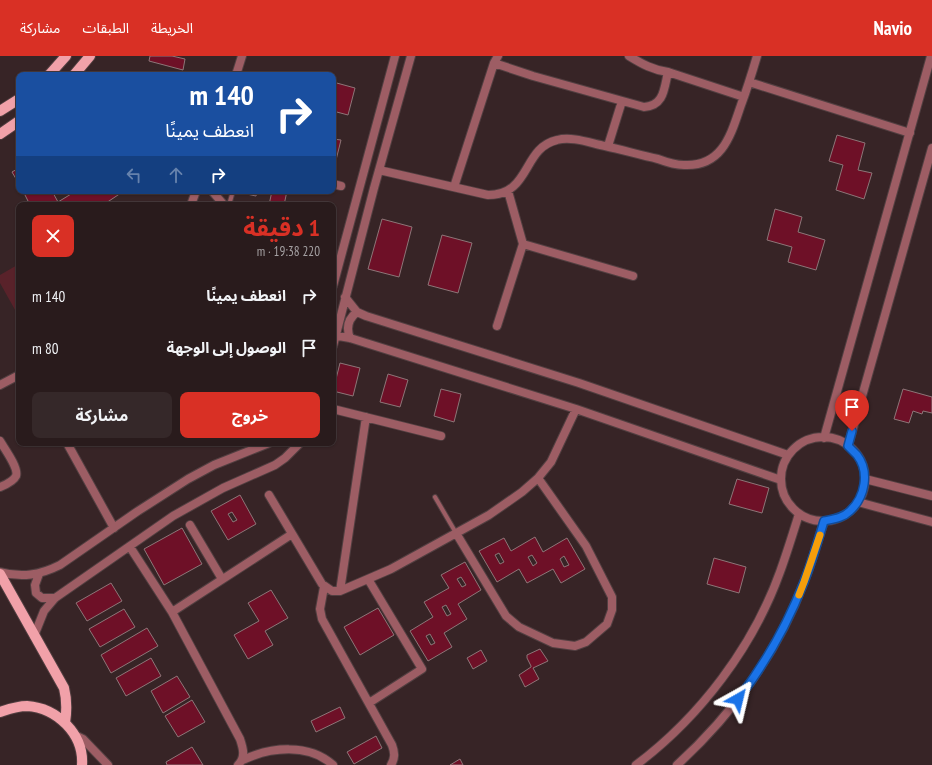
<!DOCTYPE html>
<html lang="ar">
<head>
<meta charset="utf-8">
<style>
	:root { --surface:#291b1c; --page:#352829; --text:#f1f3f6; --muted:#a5a1a3; --line:#45393b; --accent:#d93025 }
	body { margin:0; font-family:"PT Sans Narrow","Noto Sans Arabic",sans-serif; background:var(--page); color:var(--text); direction:rtl; height:100vh; display:flex; flex-direction:column; font-size:15px; white-space:nowrap }
	* { box-sizing:border-box; margin:0 }
	p { font-size:13px; color:var(--muted) }
	.icon { flex:none; width:22px; height:22px; fill:none; stroke:currentColor; stroke-width:2; stroke-linecap:round; stroke-linejoin:round }
	.map { position:relative; flex:1; overflow:hidden; direction:ltr }
	.sheet { position:absolute; left:16px; top:146px; width:320px; height:244px; display:flex; flex-direction:column; background:var(--surface); border-radius:8px; box-shadow:0 1px 3px #0004,0 0 0 1px var(--line); direction:rtl }
	.sheet>* { flex:none }
	.banner { position:absolute; left:16px; top:16px; width:320px; height:122px; border-radius:8px; box-shadow:0 1px 3px #0004,0 0 0 1px var(--line); direction:rtl; background:#1a4fa0; color:#fff; overflow:hidden }
	.pin { position:absolute; display:grid; place-items:center; width:34px; height:34px; color:#fff; margin:-41px -17px; border-radius:50% 50% 50% 0; rotate:-45deg; box-shadow:0 0 4px #0007 }
	.pin .icon { rotate:45deg }
	.me { position:absolute; width:44px; margin:-22px; rotate:37deg; stroke-linejoin:round; filter:drop-shadow(0 0 3px #0008) }
	.turn { display:flex; align-items:center; gap:14px; height:84px; padding:0 16px; font-size:18px }
	.turn .icon { width:52px; height:52px; stroke-width:2.5 }
	.turn b { display:block; font-size:28px; line-height:34px }
	.lanes { display:flex; align-items:center; height:38px; padding:0 16px; background:#0003; justify-content:center; gap:20px; direction:ltr }
	.lanes .off { opacity:.35 }
	.round { display:grid; place-items:center; flex:none; width:42px; height:42px; border-radius:8px; background:var(--page) }
	.summary { display:flex; align-items:center; justify-content:space-between; height:68px; padding:0 16px }
	h1 { font-size:24px; font-weight:700; line-height:30px; color:var(--accent) }
	.primary-button { display:flex; gap:8px; margin-top:auto; padding:8px 16px }
	.primary-button a { flex:1; height:46px; border-radius:8px; background:var(--accent); color:#fff; font-size:16px; font-weight:700; line-height:46px; text-align:center }
	.primary-button a+a { background:var(--page); color:var(--text) }
	ul { padding:0; list-style:none }
	li { display:flex; align-items:center; gap:12px; height:52px; padding:0 16px }
	li div { flex:1 }
	li b { display:block; font-size:15px }
	li em { font-style:normal }
	header { display:flex; align-items:center; gap:24px; box-sizing:border-box; height:56px; padding:0 20px; background:var(--accent); color:#fff }
	header strong { font-size:19px }
	nav { display:flex; gap:22px; margin-inline-start:auto; font-size:14px }
	.map>svg:first-child { display:block }
</style>
</head>
<body>
<header>
<strong>Navio</strong>
<nav><a>الخريطة</a><a>الطبقات</a><a>مشاركة</a></nav>
</header>
<div class="map">
<svg width="932" height="709" viewBox="0 0 932 709">
	<rect width="100%" height="100%" fill="#372426"/>
	<path fill="#59222a" d="M19,208V261L0,227V219Z"/>
	<path fill="#6e1027" stroke="#8d7678" fill-rule="evenodd" d="M150,0H172L185,3L183,14L149,5Z
		M333,26L355,32L348,59L333,55Z
		M837,79L865,87L858,114L872,117L864,143L836,134L843,109L829,105Z
		M333,83L341,84L335,108L333,107Z
		M19,112V128L12,116Z
		M23,135H52L58,146L76,135H124L103,149H30Z
		M242,135H257L256,140L242,137Z
		M272,135H287L284,149H269Z
		M775,153L802,161L798,176L825,184L816,214L788,206L792,191L767,184Z
		M382,163L412,171L399,221L368,213Z
		M442,179L472,187L458,237L428,229Z
		M340,307L360,312L353,340L333,335Z
		M388,318L408,324L400,351L380,346Z
		M441,333L461,338L454,366L434,360Z
		M903,333L932,341V357L923,355L922,358L913,355L909,367L894,363Z
		M737,423L769,432L762,457L729,448Z
		M240,439L256,468L228,484L211,455ZM232,456L237,464L233,466L228,458Z
		M182,472L202,508L164,529L144,493Z
		M535,481L543,496L567,482L585,513L561,527L553,513L527,527L519,513L497,526L479,495L504,482L511,495ZM499,497L504,506L500,508L495,499ZM532,499L537,507L533,510L528,501ZM564,500L569,509L564,511L560,503Z
		M714,502L746,511L739,537L707,528Z
		M465,506L481,534L458,548L467,563L444,577L452,591L428,605L410,575L433,561L424,546L449,532L441,519ZM461,521L466,529L462,531L457,523ZM446,549L451,558L447,560L442,551ZM430,578L435,587L431,589L426,580Z
		M111,527L122,545L87,565L76,547Z
		M271,534L288,562L265,575L273,589L248,603L234,579L259,565L248,547Z
		M378,552L394,579L360,599L344,571Z
		M124,553L135,571L100,591L89,573Z
		M147,572L158,590L111,617L101,599Z
		M540,593L548,605L533,612L539,623L525,631L519,619L531,611V610L527,602V599Z
		M481,594L487,605L473,613L467,602Z
		M151,602L161,620L126,640L116,622Z
		M177,620L190,641L163,657L151,635Z
		M192,644L205,666L178,681L165,660Z
		M340,651L345,662L316,676L311,665Z
		M376,680L382,692L354,708L347,696Z
		M192,691L203,709H167L166,706Z
		M460,703L463,709H450Z"/>
	<g fill="none" stroke-linecap="round" stroke-linejoin="round">
		<defs>
			<path id="service" d="M229,149L233,135
				M435,441L456,477"/>
			<path id="minor" d="M629,0C642,8 653,14 668,16L744,41
				M494,7L533,20L644,51C664,50 664,33 668,16
				M236,19L242,0
				M749,26L910,77
				M608,90L622,45
				M379,114L488,139C531,139 522,92 557,84C572,80 590,87 605,90C623,94 640,99 658,103C666,106 675,109 684,109C723,111 731,78 741,49C747,33 752,17 757,0
				M333,128L341,130
				M454,131L494,7L498,0
				M212,135L224,149
				M191,149L196,135
				M523,188L633,220
				M333,230L395,0
				M345,241L357,256L366,260L579,327L788,399
				M497,270L523,188L508,135
				M333,279L350,282L576,353L781,424
				M350,282C346,272 348,263 357,256
				M333,290L374,132L411,0
				M0,329L19,319
				M333,353L441,380
				M0,385C4,392 19,412 16,420C13,426 5,429 0,431
				M67,387L114,472
				M269,439L322,528L332,535H340L391,513L489,459L522,436L538,422L551,406L576,353
				M190,469L222,523
				M456,477L506,560L519,571L553,587L575,590L586,586L607,568L612,554V541L586,490L538,422
				M130,491L172,556L240,683C243,692 246,701 238,709
				M0,516C22,522 40,519 60,509L138,455L188,423L214,409L269,387
				M39,518L35,529L36,537L42,542H55
				M368,523L422,613L369,647
				M324,531L320,553L322,563L392,689C395,697 395,702 391,709
				M340,535L366,361
				M172,556L292,478
				M34,580L44,555L55,542L173,460L223,432L275,409L285,402L300,387
				M243,704C270,691 309,687 333,709"/>
			<path id="tertiary" d="M781 423a42 42 0 1 1 84 0a42 42 0 1 1-84 0Z
				M824,382L931,0
				M848,390L932,92
				M865,423L932,440
				M858,446L932,466
				M75,679L83,683L108,709
				M636,709C700,661 753,591 780,516C787,497 793,477 799,458
				M677,709C732,659 778,596 804,526C812,506 818,485 824,465"/>
			<path id="primary" d="M49,19L66,0
				M74,19L90,0
				M0,55L19,43
				M0,78L19,65
				M0,518L64,632C67,644 67,654 65,667
				M0,656C9,653 17,650 27,650C57,652 84,678 82,709"/>
		</defs>
		<use href="#service" stroke="#523f41" stroke-width="6"/>
		<use href="#minor" stroke="#523f41" stroke-width="10"/>
		<use href="#tertiary" stroke="#523f41" stroke-width="10"/>
		<use href="#primary" stroke="#523f41" stroke-width="12"/>
		<use href="#service" stroke="#9d5d64" stroke-width="4"/>
		<use href="#minor" stroke="#9d5d64" stroke-width="8"/>
		<use href="#tertiary" stroke="#9d5d64" stroke-width="8"/>
		<use href="#primary" stroke="#f1a1a9" stroke-width="10"/>
	</g>
	<g fill="none" stroke-linecap="round" stroke-linejoin="round">
		<defs>
			<path id="route" d="M738,643C765,608 788,567 804,526C812,506 818,485 824,465C833,463 843,462 850,455C865,441 870,416 857,399C854,396 851,393 848,390L852,375"/>
		</defs>
		<use href="#route" stroke="#114b97" stroke-width="10"/>
		<use href="#route" stroke="#1a73e8" stroke-width="7"/>
		<path stroke="#f59e0b" stroke-width="7" d="M799,539L804,526L820,479"/>
	</g>
</svg>
<div class="pin" style="left:852px;top:375px;background:#d93025"><svg class="icon" aria-label="arrive" viewBox="0 0 24 24"><path d="M6 21V4h12l-3 4 3 4H6"/></svg></div>
<svg class="me" style="left:738px;top:643px" viewBox="-20 -20 40 40"><path d="M0-17L14 15 0 8-14 15z" fill="#1a73e8" stroke="#fff" stroke-width="4"/></svg>
<div class="banner">
<div class="turn"><svg class="icon" aria-label="right" viewBox="0 0 24 24"><path d="M7 20v-9h11M14 6l5 5-5 5"/></svg><div><b>140 m</b>انعطف يمينًا</div></div>
<div class="lanes"><svg class="icon off" aria-label="left" viewBox="0 0 24 24"><path d="M17 20v-9H6M10 6l-5 5 5 5"/></svg><svg class="icon off" aria-label="ahead" viewBox="0 0 24 24"><path d="M12 20V5M6 11l6-6 6 6"/></svg><svg class="icon" aria-label="right" viewBox="0 0 24 24"><path d="M7 20v-9h11M14 6l5 5-5 5"/></svg></div>
</div>
<section class="sheet">
<div class="summary"><div><h1>1 دقيقة</h1><p>220 m · 19:38</p></div><a class="round" style="background:#d93025;color:#fff"><svg class="icon" aria-label="close" viewBox="0 0 24 24"><path d="M6 6l12 12M18 6L6 18"/></svg></a></div>
<ul>
<li><svg class="icon" aria-label="right" viewBox="0 0 24 24"><path d="M7 20v-9h11M14 6l5 5-5 5"/></svg><div><b>انعطف يمينًا</b></div><em>140 m</em></li>
<li><svg class="icon" aria-label="arrive" viewBox="0 0 24 24"><path d="M6 21V4h12l-3 4 3 4H6"/></svg><div><b>الوصول إلى الوجهة</b></div><em>80 m</em></li>
</ul>
<div class="primary-button"><a>خروج</a><a>مشاركة</a></div>
</section>
</div>
</body>
</html>
